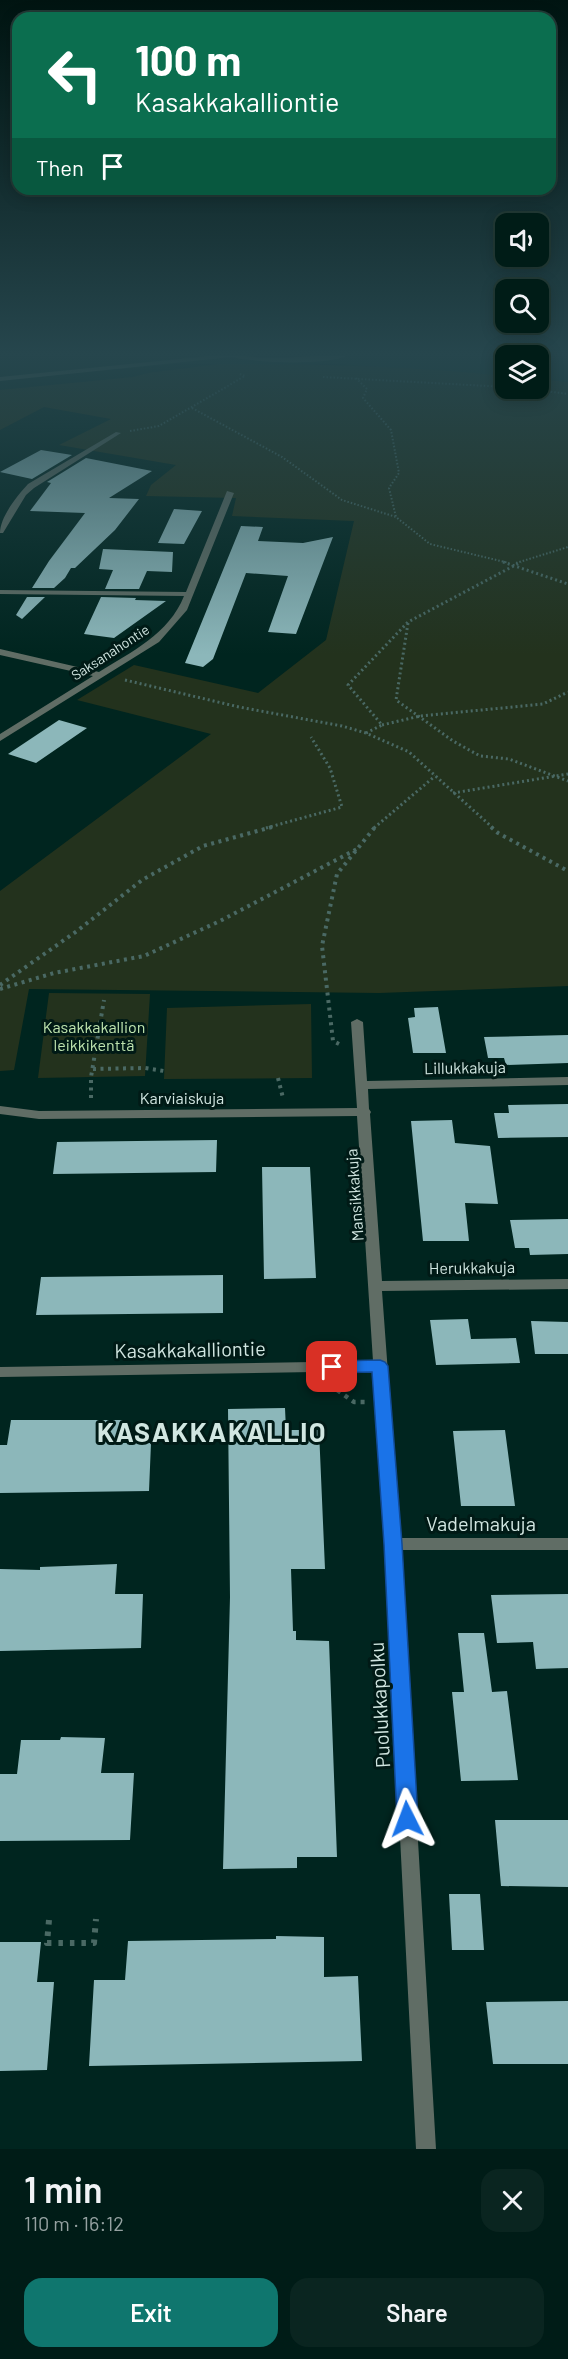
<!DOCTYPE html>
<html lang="en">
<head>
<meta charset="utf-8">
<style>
	:root { --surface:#001c17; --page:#0a2520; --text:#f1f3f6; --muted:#95a1a1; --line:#223a36; --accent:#0f766e }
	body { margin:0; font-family:Barlow,sans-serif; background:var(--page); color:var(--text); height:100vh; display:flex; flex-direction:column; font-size:22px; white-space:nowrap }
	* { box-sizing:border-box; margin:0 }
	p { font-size:20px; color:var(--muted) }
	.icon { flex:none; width:33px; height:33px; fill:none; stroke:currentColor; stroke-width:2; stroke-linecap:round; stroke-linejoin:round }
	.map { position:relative; height:2149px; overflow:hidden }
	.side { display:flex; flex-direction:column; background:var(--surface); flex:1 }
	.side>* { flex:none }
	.top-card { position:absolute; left:12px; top:12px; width:544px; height:183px; border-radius:18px; box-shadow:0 3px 15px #0003,0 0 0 2px var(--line); background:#0b6e4f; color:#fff; overflow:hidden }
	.controls { position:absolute; left:495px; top:213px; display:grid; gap:12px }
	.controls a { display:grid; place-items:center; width:54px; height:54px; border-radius:12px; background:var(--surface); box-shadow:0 3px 15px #0003,0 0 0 2px var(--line); font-size:30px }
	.pin { position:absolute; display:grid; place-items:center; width:51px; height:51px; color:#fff; margin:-26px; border-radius:12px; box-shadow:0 3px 9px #0006 }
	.me { position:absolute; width:66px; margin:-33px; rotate:357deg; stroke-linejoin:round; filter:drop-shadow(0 0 4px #0008) }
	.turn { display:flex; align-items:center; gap:21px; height:126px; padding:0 24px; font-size:27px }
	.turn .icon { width:78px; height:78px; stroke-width:2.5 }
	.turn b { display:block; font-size:42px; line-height:51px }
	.then { display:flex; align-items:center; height:57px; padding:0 24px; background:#0003; gap:12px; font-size:22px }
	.round { display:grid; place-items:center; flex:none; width:63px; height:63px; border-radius:18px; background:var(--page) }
	.overview { display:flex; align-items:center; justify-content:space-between; height:102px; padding:0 24px }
	h1 { font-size:36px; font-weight:600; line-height:45px }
	.button { display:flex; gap:12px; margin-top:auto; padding:12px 24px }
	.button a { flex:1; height:69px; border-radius:18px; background:var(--accent); color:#fff; font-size:24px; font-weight:600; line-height:69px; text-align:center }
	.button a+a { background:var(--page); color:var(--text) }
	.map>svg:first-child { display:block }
</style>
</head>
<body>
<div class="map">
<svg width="568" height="2149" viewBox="0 0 568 2149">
	<rect width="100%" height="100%" fill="#00251f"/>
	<path fill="#0b322d" d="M0,355H568V382L539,379L538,356H506L505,376L337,364H176L0,380Z"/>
	<path fill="#23321d" d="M219,364C315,364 410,366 505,376L506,388H538L539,379L568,382V986L379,993L29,989L14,1070L0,1071V891L211,734L77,700L134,665L258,693L326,640L354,521L232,516L236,498L146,496L151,485L176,465L59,445L111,419L44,407L0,430V390L133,377L148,373Z
		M49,993L150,994L145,1076L38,1078Z
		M311,1004L312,1078L164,1079L167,1008Z"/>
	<path fill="#8cb7ba" d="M41,450L72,455L32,479L0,472Z
		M86,458L152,471L109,498L139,499L115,530L75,568H71L65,578L54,588H32L49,561L85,513L30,511L51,483L47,482Z
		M174,509L202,511L184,544L158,543Z
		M241,526L263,527L258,541L303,543L333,537L296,634L268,632L288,576L246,573L213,659L203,667L185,663Z
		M103,549L173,552L172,572L147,571L139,589H105L113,570L99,569Z
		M27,597H45L22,619L16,615Z
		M101,597L136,598L135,600L166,601L114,638L84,634Z
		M59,720L87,728L36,763L8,754Z
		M438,1007L446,1053H413L408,1018L415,1017L414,1008Z
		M568,1035V1063L506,1065L504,1058H488L484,1037Z
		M568,1104V1137L498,1138L494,1113H509L508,1105Z
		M452,1120L455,1143L490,1146L498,1204L465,1203L469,1241H423L411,1121Z
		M217,1140L216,1172L53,1174L57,1142Z
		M262,1167H310L316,1278L264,1279Z
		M568,1219V1254L530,1255L529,1248H515L510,1220Z
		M223,1275V1313L36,1315L41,1277Z
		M468,1319L471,1339L516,1338L520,1363L436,1365L430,1320Z
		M531,1321L568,1322V1354H535Z
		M285,1408L286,1430H319L325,1569H291L293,1631H296V1640L329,1641L337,1857H297V1868L223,1869L230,1597L228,1409Z
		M11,1420H124L122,1443H151L149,1491L0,1493V1445H7Z
		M505,1430L515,1506H461L453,1431Z
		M117,1564L115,1594H143L141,1648L0,1651V1569L40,1570V1567Z
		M568,1594V1668L536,1669L533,1642L497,1643L491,1595Z
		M458,1633H484L492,1692L507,1691L518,1780L461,1781L452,1692H464Z
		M61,1737L105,1738L101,1773H134L130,1840L0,1841V1774H17L21,1740H60Z
		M495,1820H568V1887L501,1886Z
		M449,1894H480L484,1950H452Z
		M276,1936L324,1937V1977L358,1976L362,2061L89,2066L94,1980H125L128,1941L276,1939Z
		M0,1942H41L37,1982H54L47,2070L0,2071Z
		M568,2001V2064H493L486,2002Z"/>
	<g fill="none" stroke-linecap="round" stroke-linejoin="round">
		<path stroke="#4a6964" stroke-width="2" stroke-dasharray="1.5 2" stroke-linecap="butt" d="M323,377L506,387
			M356,378L367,389L363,398L391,430L399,473L389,488L396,517
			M523,388L568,394
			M192,408L282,457L342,500L396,517L430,544L509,563
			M130,431L159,426L245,376L240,374
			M516,563L568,547"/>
		<path stroke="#4a6964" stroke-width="3" stroke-dasharray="2 3" stroke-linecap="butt" d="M503,562L568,584
			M408,623L396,700L453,741L480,756L509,759L568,781
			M125,680L239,707L342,726L366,733L409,752L493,828
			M382,725L420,716L543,704L568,692
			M366,733L382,725L348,685L408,622L521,562
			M453,793L568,774
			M266,828L342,807L330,768L311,737
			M374,828L435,776"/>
		<path stroke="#4a6964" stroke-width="4" stroke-dasharray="3 4.5" stroke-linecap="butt" d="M491,827L498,833L568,871
			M0,985L77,931L142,880L203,846L272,827
			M0,989L54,973L144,956L220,921L357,849
			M339,1044L333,1041L322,946L337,874L375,827
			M93,1069L145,1068L164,1071
			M278,1078L283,1098
			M91,1098V1077L104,1000"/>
		<path stroke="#4a6964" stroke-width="4.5" stroke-dasharray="4 5" stroke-linecap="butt" d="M330,1385L354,1402H365"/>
		<path stroke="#4a6964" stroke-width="6" stroke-dasharray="4.5 7" stroke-linecap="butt" d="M49,1920L47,1943H94L96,1919"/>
		<path fill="#606d65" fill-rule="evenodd" d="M219,355L273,358L349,355C326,366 257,363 232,357L0,381V377Z
			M116,432L121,433L34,488L26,495L3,533H0C0,517 17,496 28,484Z
			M227,491L234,493L187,610L159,642L0,741V734L93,676L0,655V649L99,672C131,652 169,634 184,596L0,594V590L186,592Z
			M357,1019L363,1022L367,1081L568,1077V1085L368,1089L369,1109L371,1112L370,1114L382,1281L568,1279V1289L382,1291L400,1538H568V1550H401L436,2149H416L385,1544L374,1371L0,1377V1367L373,1361L357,1116L39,1119L0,1114V1106L39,1111L357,1108L351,1022Z"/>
	</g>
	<linearGradient id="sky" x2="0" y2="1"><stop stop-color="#001411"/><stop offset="0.54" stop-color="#26464d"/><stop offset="1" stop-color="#26464d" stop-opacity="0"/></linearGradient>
	<rect width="568" height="655" fill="url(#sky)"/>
	<path fill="#1a73e8" stroke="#114b97" stroke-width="1.5" d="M380,1360L385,1362L388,1366L402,1544L418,1819L415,1825L407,1828L400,1825L397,1819L384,1544L372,1372L332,1373L326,1371L324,1367L326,1363L332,1361Z"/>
	<g text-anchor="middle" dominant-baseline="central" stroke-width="6" stroke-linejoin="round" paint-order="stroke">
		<g font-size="14" fill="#d1e6e1" stroke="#001a16">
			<text transform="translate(110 652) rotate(-33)">Saksanahontie</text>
		</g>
		<g font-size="16" fill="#bee4af" stroke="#001a16">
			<text x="94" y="1026">Kasakkakallion<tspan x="94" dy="18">leikkikenttä</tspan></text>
		</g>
		<g font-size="16" fill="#d1e6e1" stroke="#001a16">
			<text transform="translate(465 1067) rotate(-1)">Lillukkakuja</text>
			<text x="182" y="1097">Karviaiskuja</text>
			<text transform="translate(354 1195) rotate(-94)">Mansikkakuja</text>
			<text transform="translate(472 1267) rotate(-1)">Herukkakuja</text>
		</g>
		<g font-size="20" fill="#d1e6e1" stroke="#001a16">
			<text transform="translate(190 1349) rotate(-1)">Kasakkakalliontie</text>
			<text x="481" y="1523">Vadelmakuja</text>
			<text transform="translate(379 1705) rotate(-93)">Puolukkapolku</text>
		</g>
		<g font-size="27" font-weight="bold" letter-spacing="1.5" fill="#d1e6e1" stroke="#001a16">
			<text x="212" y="1431">KASAKKAKALLIO</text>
		</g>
	</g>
</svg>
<div class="controls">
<a><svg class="icon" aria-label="sound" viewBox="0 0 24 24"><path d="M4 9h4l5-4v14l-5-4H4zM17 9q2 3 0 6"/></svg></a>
<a><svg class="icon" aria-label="search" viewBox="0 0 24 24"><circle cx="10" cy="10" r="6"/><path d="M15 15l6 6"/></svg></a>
<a><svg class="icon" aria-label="layers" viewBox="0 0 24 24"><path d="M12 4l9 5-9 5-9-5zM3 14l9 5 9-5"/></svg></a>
</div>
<div class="pin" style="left:332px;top:1367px;background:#d93025"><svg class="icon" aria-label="arrive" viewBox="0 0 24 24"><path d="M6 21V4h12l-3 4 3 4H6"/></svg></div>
<svg class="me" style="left:407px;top:1819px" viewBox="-20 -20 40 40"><path d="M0-17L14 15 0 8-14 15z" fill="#1a73e8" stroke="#fff" stroke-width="4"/></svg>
<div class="top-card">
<div class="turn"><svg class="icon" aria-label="left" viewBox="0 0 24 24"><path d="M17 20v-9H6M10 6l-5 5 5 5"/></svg><div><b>100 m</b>Kasakkakalliontie</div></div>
<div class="then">Then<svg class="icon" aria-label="arrive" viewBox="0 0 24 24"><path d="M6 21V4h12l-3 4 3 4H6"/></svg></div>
</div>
</div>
<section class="side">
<div class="overview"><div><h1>1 min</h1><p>110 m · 16:12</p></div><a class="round"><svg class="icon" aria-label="close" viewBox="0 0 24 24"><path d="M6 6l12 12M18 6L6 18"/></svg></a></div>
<div class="button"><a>Exit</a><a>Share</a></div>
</section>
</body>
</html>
